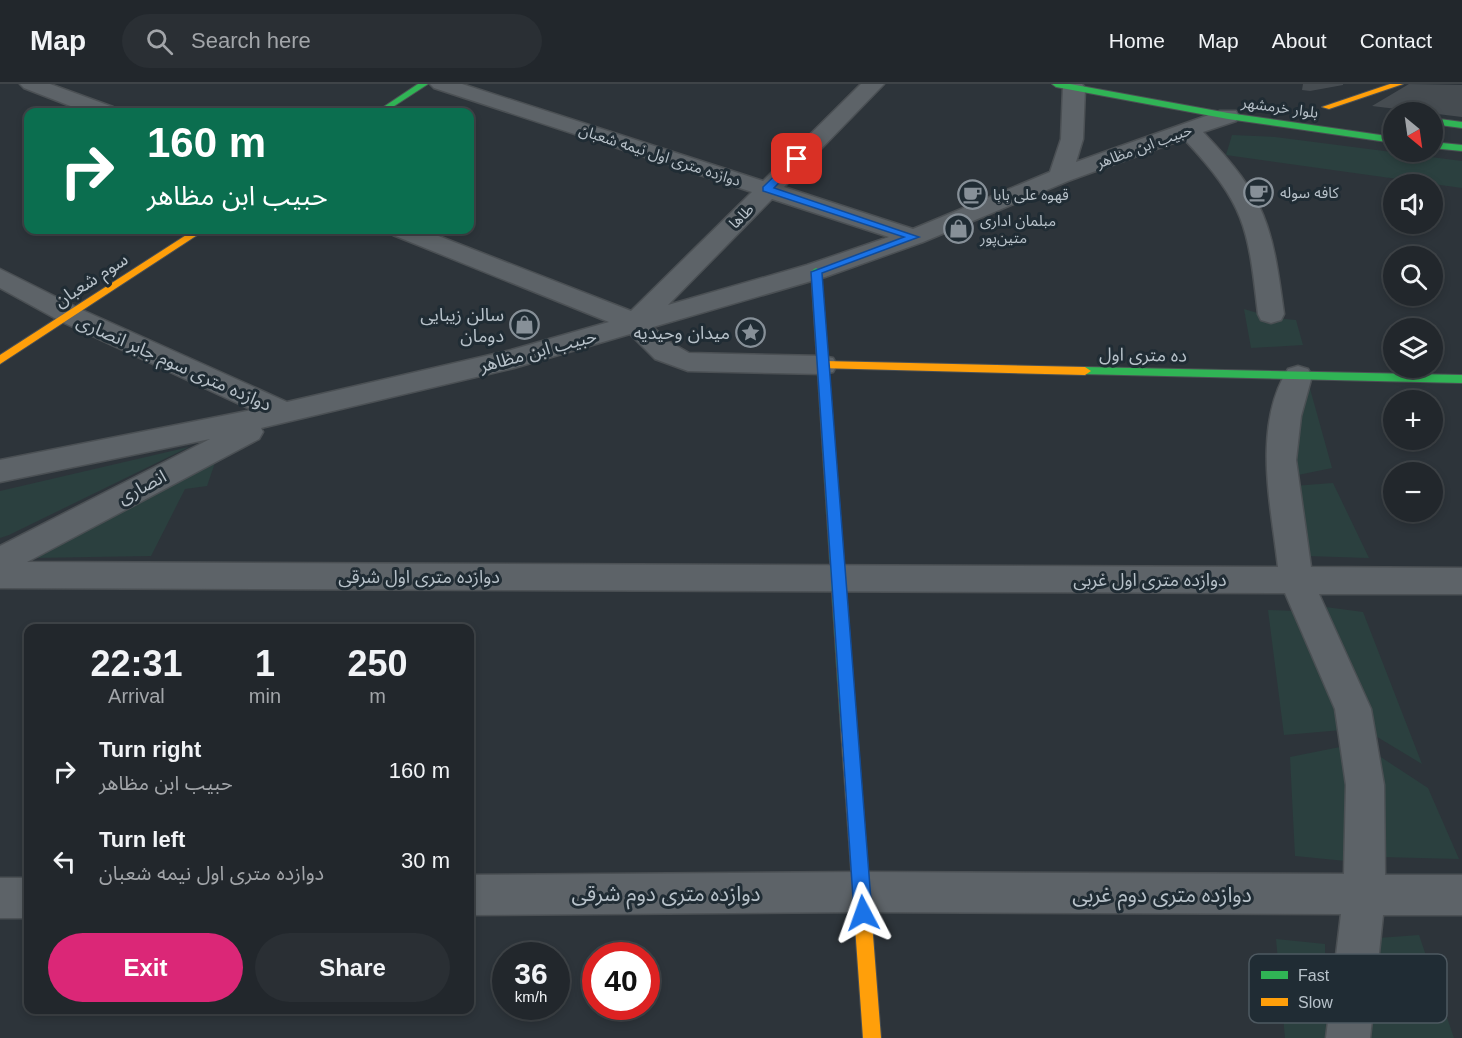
<!DOCTYPE html>
<html lang="en">
<head>
<meta charset="utf-8">
<style>
	:root { --surface:#22272c; --page:#2a2f34; --text:#f1f3f6; --muted:#a2a5a9; --line:#3f4448; --accent:#db2777 }
	body { margin:0; font-family:Arial,"Noto Sans Arabic",sans-serif; background:var(--page); color:var(--text); height:100vh; display:flex; flex-direction:column; font-size:22px; white-space:nowrap }
	* { box-sizing:border-box; margin:0 }
	p { font-size:20px; color:var(--muted) }
	.icon { flex:none; width:33px; height:33px; fill:none; stroke:currentColor; stroke-width:2; stroke-linecap:round; stroke-linejoin:round }
	.map { position:relative; flex:1; overflow:hidden }
	.side { position:absolute; left:24px; top:540px; width:450px; height:390px; display:flex; flex-direction:column; background:var(--surface); border-radius:12px; box-shadow:0 3px 9px #0003,0 0 0 2px var(--line) }
	.side>* { flex:none }
	.hud { position:absolute; left:24px; top:24px; width:450px; height:126px; border-radius:12px; box-shadow:0 3px 9px #0003,0 0 0 2px var(--line); background:#0b6e4f; color:#fff; overflow:hidden }
	.needle { width:39px; rotate:151deg }
	.fabs { position:absolute; left:1383px; top:18px; display:grid; gap:12px }
	.fabs a { display:grid; place-items:center; width:60px; height:60px; border-radius:50%; background:var(--surface); box-shadow:0 3px 9px #0003,0 0 0 2px var(--line); font-size:30px }
	.speed { position:absolute; left:492px; top:858px; display:flex; gap:12px; font-size:30px; font-weight:700; text-align:center }
	.speed>* { display:grid; place-content:center; width:78px; height:78px; border-radius:50%; background:var(--surface); box-shadow:0 3px 9px #0003,0 0 0 2px var(--line); line-height:1 }
	.speed small { font-size:15px; font-weight:400 }
	.speed .limit { border:9px solid #d22; background:#fff; color:#111 }
	.pin { position:absolute; display:grid; place-items:center; width:51px; height:51px; color:#fff; margin:-26px; border-radius:12px; box-shadow:0 3px 9px #0006 }
	.me { position:absolute; width:66px; margin:-33px; rotate:356deg; stroke-linejoin:round; filter:drop-shadow(0 0 4px #0008) }
	.turn { display:flex; align-items:center; gap:21px; height:126px; padding:0 24px; font-size:27px }
	.turn .icon { width:78px; height:78px; stroke-width:2.5 }
	.turn b { display:block; font-size:42px; line-height:51px }
	.eta { display:flex; justify-content:space-evenly; align-items:center; height:102px; text-align:center }
	.eta b { font-size:36px; font-weight:600; line-height:42px }
	.primary-button { display:flex; gap:12px; margin-top:auto; padding:12px 24px }
	.primary-button a { flex:1; height:69px; border-radius:36px; background:var(--accent); color:#fff; font-size:24px; font-weight:600; line-height:69px; text-align:center }
	.primary-button a+a { background:var(--page); color:var(--text) }
	ul { padding:0; list-style:none }
	li { display:flex; align-items:center; gap:18px; height:90px; padding:0 24px }
	li div { flex:1 }
	li b { display:block; font-size:22px }
	li em { font-style:normal }
	header { display:flex; align-items:center; gap:36px; box-sizing:border-box; height:84px; padding:0 30px; background:var(--surface); border-bottom:2px solid var(--line) }
	header strong { font-size:28px }
	nav { display:flex; gap:33px; margin-inline-start:auto; font-size:21px }
	.search { width:420px; height:54px; background:var(--page); display:flex; align-items:center; gap:15px; box-sizing:border-box; padding:0 21px; border-radius:33px; color:var(--muted); font-size:22px }
	.map>svg:first-child { display:block }
</style>
</head>
<body>
<header>
<strong>Map</strong>
<div class="search"><svg class="icon" aria-label="search" viewBox="0 0 24 24"><circle cx="10" cy="10" r="6"/><path d="M15 15l6 6"/></svg>Search here</div>
<nav><a>Home</a><a>Map</a><a>About</a><a>Contact</a></nav>
</header>
<div class="map">
<svg width="1462" height="954" viewBox="0 0 1462 954">
	<rect width="100%" height="100%" fill="#2d343a"/>
	<path fill="#2b403f" d="M1232,51L1275,53L1462,77V104L1226,71Z
		M1244,225L1275,234L1296,236L1303,261L1251,264Z
		M1309,301L1332,384L1293,392L1294,348Z
		M189,363L9,451L0,454V407Z
		M218,370L207,402L185,405L151,472L31,474Z
		M1333,399L1369,474L1306,472L1294,402Z
		M1318,522L1363,528L1422,680L1369,648Z
		M1268,526L1297,527L1342,646L1284,651Z
		M1345,662L1346,777L1295,772L1290,673Z
		M1370,666L1428,704L1459,775L1381,773Z
		M1419,851L1454,954H1364L1378,854Z
		M1276,855L1325,860L1326,954H1285Z"/>
	<path fill="#464c51" d="M1303,0H1343V1L1310,7L1302,6Z
		M1409,0L1462,1V33L1372,22Z"/>
	<g fill="none" stroke-linecap="round" stroke-linejoin="round">
		<defs>
			<path id="street" d="M20,0H50L113,23L116,28H86L24,4Z
				M430,0H462L763,97L861,0H884L784,103L913,145L1050,88L1061,55L1063,4L1066,0H1082L1085,4L1083,55L1076,78L1220,27H1236L1239,32L1236,37L1203,48C1267,115 1272,141 1284,230L1281,236L1271,239L1261,236L1258,230C1248,143 1246,121 1184,55L1068,97L923,158L825,193L653,243L668,257L689,269L823,272L833,274L837,281L833,288L823,290L688,287L655,275L630,250L514,284L261,344L263,348L259,355L27,478L1278,483C1271,420 1252,343 1288,285L1298,282L1308,285L1312,292L1301,332L1296,376L1311,483L1462,484V510H1319L1371,625L1384,701L1385,791H1462V831H1383L1370,954H1326L1341,830L862,828L470,831V791L862,788L1344,790L1346,701L1335,625L1285,509L0,504V462L210,355L0,398V376L252,326L60,237L0,204V185L80,225L287,318L511,266L609,238L393,151L390,146H423L631,227L752,108L434,4ZM772,115L889,153L807,181L668,221Z
				M0,794H28V834H0Z"/>
			<path id="fast" d="M418,0H428L385,28H376Z
				M1052,0H1070L1228,29L1394,53V59L1228,35L1056,3Z
				M1432,34L1462,38V44L1432,40Z
				M1432,58L1462,61V67L1432,64Z
				M816,184L821,187L857,646L854,651L849,653L844,651L841,646L811,187Z
				M1085,283L1462,291V299L1081,290L1079,287Z"/>
			<path id="slow" d="M1390,0H1403L1329,25L1322,23Z
				M194,146H205L0,280V271Z
				M823,277L1085,283L1091,287L1085,291L819,284V278Z
				M849,639L854,641L857,646L881,954H863L841,646L844,641Z"/>
		</defs>
		<use href="#street" stroke="#4b5054" stroke-width="3"/>
		<use href="#fast" stroke="#4b5054" stroke-width="2"/>
		<use href="#slow" stroke="#4b5054" stroke-width="2"/>
		<use href="#street" fill="#5d6368" fill-rule="evenodd"/>
		<use href="#fast" fill="#30b455" fill-rule="evenodd"/>
		<use href="#slow" fill="#ff9f0a" fill-rule="evenodd"/>
	</g>
	<path fill="#1a73e8" stroke="#114b97" stroke-width="1.5" d="M794,73L802,75L774,104L919,153L822,189L872,829L869,835L863,837L857,835L854,829L811,188L904,153L763,107V103Z"/>
	<defs>
		<symbol id="cafe-ring" viewBox="-11 -11 22 22"><circle r="9.5" fill="#202c34" stroke="#879098" stroke-width="1.5"/><path d="M-5.5-4.5H6V0H3Q3 3.5 0 3.5H-2.5Q-5.5 3.5-5.5 0ZM3-3.2v2h1.7v-2ZM-6 4.5H4V6H-6Z" fill="#879098"/></symbol>
		<symbol id="shop-ring" viewBox="-11 -11 22 22"><circle r="9.5" fill="#202c34" stroke="#879098" stroke-width="1.5"/><path d="M-5-2.5h2.3a2.7 3.5 0 0 1 5.4 0H5L5.5 6h-11ZM-1.5-2.5h3a1.5 2.3 0 0 0-3 0Z" fill="#879098"/></symbol>
		<symbol id="sight-ring" viewBox="-11 -11 22 22"><circle r="9.5" fill="#202c34" stroke="#879098" stroke-width="1.5"/><path d="M0-6L1.8-2.2L6-1.7L2.9 1.2L3.7 5.4L0 3.3L-3.7 5.4L-2.9 1.2L-6-1.7L-1.8-2.2Z" fill="#879098"/></symbol>
	</defs>
	<g fill-rule="evenodd">
		<use href="#cafe-ring" x="1242" y="92" width="33" height="33"/>
		<use href="#cafe-ring" x="956" y="94" width="33" height="33"/>
		<use href="#shop-ring" x="942" y="128" width="33" height="33"/>
		<use href="#shop-ring" x="508" y="224" width="33" height="33"/>
		<use href="#sight-ring" x="734" y="232" width="33" height="33"/>
	</g>
	<g text-anchor="middle" dominant-baseline="central" stroke-width="6" stroke-linejoin="round" paint-order="stroke">
		<g font-size="15" fill="#b8c2ca" stroke="#202c34">
			<text transform="translate(1280 23) rotate(8)">بلوار خرمشهر</text>
			<text transform="translate(1144 62) rotate(-20)">حبیب ابن مظاهر</text>
			<text transform="translate(660 71) rotate(18)">دوازده متری اول نیمه شعبان</text>
			<text transform="translate(741 132) rotate(-45)">طاها</text>
		</g>
		<g font-size="15" fill="#b8c2ca" stroke="#202c34" text-anchor="start">
			<text x="1280" y="108">کافه سوله</text>
			<text x="993" y="110">قهوه علی بابا</text>
			<text x="980" y="136">مبلمان اداری<tspan x="980" dy="17">متین‌پور</tspan></text>
		</g>
		<g font-size="18" fill="#b8c2ca" stroke="#202c34">
			<text transform="translate(91 196) rotate(-33)">سوم شعبان</text>
			<text transform="translate(538 267) rotate(-15)">حبیب ابن مظاهر</text>
			<text transform="translate(1143 271) rotate(1)">ده متری اول</text>
			<text transform="translate(174 279) rotate(24)">دوازده متری سوم جابر انصاری</text>
			<text transform="translate(142 403) rotate(-28)">انصاری</text>
			<text x="419" y="493">دوازده متری اول شرقی</text>
			<text x="1150" y="496">دوازده متری اول غربی</text>
		</g>
		<g font-size="18" fill="#b8c2ca" stroke="#202c34" text-anchor="end">
			<text x="504" y="231">سالن زیبایی<tspan x="504" dy="21">دومان</tspan></text>
			<text x="730" y="249">میدان وحیدیه</text>
		</g>
		<g font-size="21" fill="#b8c2ca" stroke="#202c34">
			<text x="666" y="809">دوازده متری دوم شرقی</text>
			<text x="1162" y="810">دوازده متری دوم غربی</text>
		</g>
	</g>
	<rect x="1249" y="870" width="198" height="69" rx="9" fill="#202c34" stroke="#4e5961" stroke-width="1.5"/>
	<rect x="1261" y="887" width="27" height="8" fill="#30b455"/>
	<rect x="1261" y="914" width="27" height="8" fill="#ff9f0a"/>
	<g font-size="16" fill="#b8c2ca">
		<text x="1298" y="897">Fast</text>
		<text x="1298" y="924">Slow</text>
	</g>
</svg>
<div class="fabs">
<a><svg class="needle" viewBox="-14 -14 28 28"><path d="M0-13l5 13h-10z" fill="#e53935"/><path d="M0 13l5-13h-10z" fill="#a2a5a9"/></svg></a>
<a><svg class="icon" aria-label="sound" viewBox="0 0 24 24"><path d="M4 9h4l5-4v14l-5-4H4zM17 9q2 3 0 6"/></svg></a>
<a><svg class="icon" aria-label="search" viewBox="0 0 24 24"><circle cx="10" cy="10" r="6"/><path d="M15 15l6 6"/></svg></a>
<a><svg class="icon" aria-label="layers" viewBox="0 0 24 24"><path d="M12 4l9 5-9 5-9-5zM3 14l9 5 9-5"/></svg></a>
<a>+</a>
<a>−</a>
</div>
<div class="speed"><div>36<small>km/h</small></div><div class="limit">40</div></div>
<div class="pin" style="left:797px;top:75px;background:#d93025"><svg class="icon" aria-label="arrive" viewBox="0 0 24 24"><path d="M6 21V4h12l-3 4 3 4H6"/></svg></div>
<svg class="me" style="left:863px;top:829px" viewBox="-20 -20 40 40"><path d="M0-17L14 15 0 8-14 15z" fill="#1a73e8" stroke="#fff" stroke-width="4"/></svg>
<div class="hud">
<div class="turn"><svg class="icon" aria-label="right" viewBox="0 0 24 24"><path d="M7 20v-9h11M14 6l5 5-5 5"/></svg><div><b>160 m</b>حبیب ابن مظاهر</div></div>
</div>
<section class="side">
<div class="eta">
<div><b>22:31</b><p>Arrival</p></div>
<div><b>1</b><p>min</p></div>
<div><b>250</b><p>m</p></div>
</div>
<ul>
<li><svg class="icon" aria-label="right" viewBox="0 0 24 24"><path d="M7 20v-9h11M14 6l5 5-5 5"/></svg><div><b>Turn right</b><p>حبیب ابن مظاهر</p></div><em>160 m</em></li>
<li><svg class="icon" aria-label="left" viewBox="0 0 24 24"><path d="M17 20v-9H6M10 6l-5 5 5 5"/></svg><div><b>Turn left</b><p>دوازده متری اول نیمه شعبان</p></div><em>30 m</em></li>
</ul>
<div class="primary-button"><a>Exit</a><a>Share</a></div>
</section>
</div>
</body>
</html>
